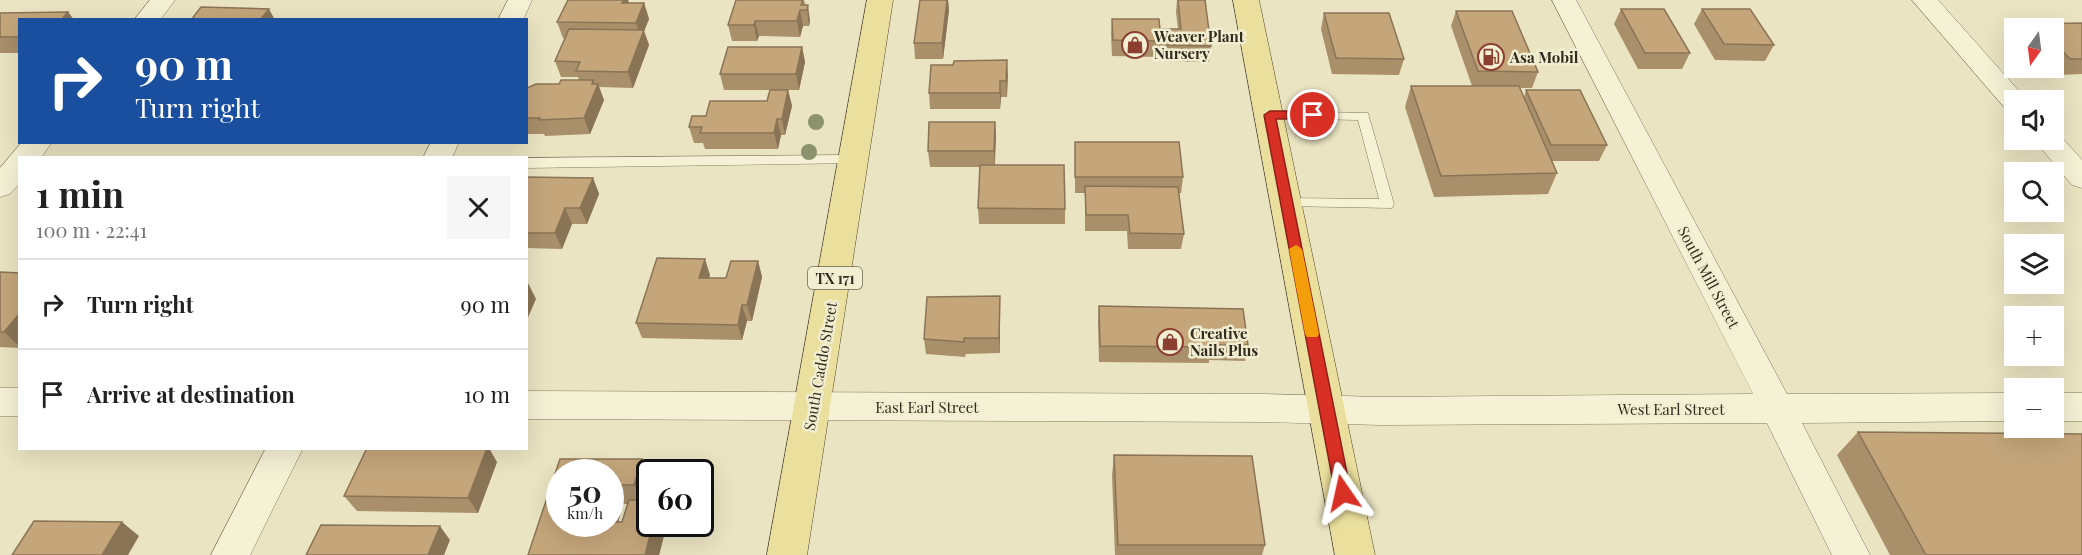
<!DOCTYPE html>
<html lang="en">
<head>
<meta charset="utf-8">
<style>
	:root { --surface:#fff; --page:#f6f6f6; --text:#222; --muted:#767676; --line:#e0e0e0 }
	body { margin:0; font-family:"Playfair Display",serif; background:var(--page); color:var(--text); height:100vh; display:flex; flex-direction:column; font-size:22px; white-space:nowrap }
	* { box-sizing:border-box; margin:0 }
	p { font-size:20px; color:var(--muted) }
	.icon { flex:none; width:33px; height:33px; fill:none; stroke:currentColor; stroke-width:2; stroke-linecap:round; stroke-linejoin:round }
	.map { position:relative; flex:1; overflow:hidden }
	.drawer { position:absolute; left:18px; top:156px; width:510px; height:294px; display:flex; flex-direction:column; background:var(--surface); border-radius:0px; box-shadow:0 6px 24px #0002 }
	.drawer>* { flex:none }
	.top-card { position:absolute; left:18px; top:18px; width:510px; height:126px; border-radius:0px; box-shadow:0 6px 24px #0002; background:#1a4fa0; color:#fff; overflow:hidden }
	.needle { width:39px; rotate:194deg }
	.fabs { position:absolute; left:2004px; top:18px; display:grid; gap:12px }
	.fabs a { display:grid; place-items:center; width:60px; height:60px; border-radius:0px; background:var(--surface); box-shadow:0 6px 24px #0002; font-size:30px }
	.speed { position:absolute; left:546px; top:459px; display:flex; gap:12px; font-size:30px; font-weight:700; text-align:center }
	.speed>* { display:grid; place-content:center; width:78px; height:78px; border-radius:50%; background:var(--surface); box-shadow:0 6px 24px #0002; line-height:1 }
	.speed small { font-size:15px; font-weight:400 }
	.speed .limit { border:3px solid #111; border-radius:9px; background:#fff; color:#111 }
	.pin { position:absolute; display:grid; place-items:center; width:51px; height:51px; color:#fff; margin:-26px; border:3px solid #fff; border-radius:50%; box-shadow:0 2px 6px #0007 }
	.me { position:absolute; width:66px; margin:-33px; rotate:349deg; stroke-linejoin:round; filter:drop-shadow(0 0 4px #0008) }
	.turn { display:flex; align-items:center; gap:21px; height:126px; padding:0 18px; font-size:27px }
	.turn .icon { width:78px; height:78px; stroke-width:2.5 }
	.turn b { display:block; font-size:42px; line-height:51px }
	.round { display:grid; place-items:center; flex:none; width:63px; height:63px; border-radius:0px; background:var(--page) }
	.summary { display:flex; align-items:center; justify-content:space-between; height:102px; padding:0 18px }
	h1 { font-size:36px; font-weight:700; line-height:45px }
	ul { padding:0; list-style:none }
	li { display:flex; align-items:center; gap:18px; height:90px; padding:0 18px; border-top:2px solid var(--line) }
	li div { flex:1 }
	li b { display:block; font-size:22px }
	li em { font-style:normal }
	.map>svg:first-child { display:block }
</style>
</head>
<body>
<div class="map">
<svg width="2082" height="555" viewBox="0 0 2082 555">
	<rect width="100%" height="100%" fill="#eae4c2"/>
	<g fill="none" stroke-linecap="round" stroke-linejoin="round">
		<defs>
			<path id="lane" d="M1270,111L1368,113L1394,204L1392,208L1282,206L1280,203L1287,198L1379,199L1358,120L1265,118L1263,115L1265,112Z
				M853,155L858,157L860,160L858,163L526,168V158Z"/>
			<path id="street" d="M150,0H175L160,20H134Z
				M508,0H532L523,20H498Z
				M1552,0H1576L1787,394L2014,393V421L1802,423L1870,555H1832L1767,423L1381,425L1265,422L526,419V391L1265,394L1381,397L1753,394Z
				M1912,0H1938L2027,100H2014V110L2004,107Z
				M2054,132L2058,133L2082,160V188L2072,185L2034,140H2054Z
				M22,142H52L41,158H20V183L10,194L0,197V168Z
				M431,142H459L452,158H423Z
				M0,388H20V416H0Z
				M2054,393H2082V421H2054Z
				M266,448H303L250,555H211Z"/>
			<path id="primary" d="M867,0H893L807,555H767Z
				M1233,0H1259L1375,555H1335Z"/>
		</defs>
		<use href="#lane" stroke="#82765b" stroke-width="1"/>
		<use href="#street" stroke="#82765b" stroke-width="1"/>
		<use href="#primary" stroke="#50442f" stroke-width="1"/>
		<use href="#lane" fill="#f5f1d5" fill-rule="evenodd"/>
		<use href="#street" fill="#f5f1d5" fill-rule="evenodd"/>
		<use href="#primary" fill="#eadf9d" fill-rule="evenodd"/>
	</g>
	<g fill="#8b926c">
		<circle cx="816" cy="122" r="8"/>
		<circle cx="809" cy="152" r="8"/>
	</g>
	<path fill="#a98f6a" fill-rule="evenodd" d="M568,0H628L629,3H644L649,19L644,31L649,45L633,88L599,87L604,100L590,134L545,136L544,134H526V90L579,80L578,77H561L555,61L565,38H563L557,22Z
		M804,0L810,21L809,26H803L800,37L759,36L757,41H732L728,25Z
		M920,0H948L949,10L943,59H915L914,43Z
		M1177,0H1205L1211,46L1209,62L1162,61L1160,46L1159,57L1112,56L1111,34L1112,19L1161,39L1162,29H1178L1176,12Z
		M1621,9L1690,53L1682,69H1638L1614,24Z
		M1702,9L1774,45L1765,61L1715,60L1694,24Z
		M1456,11L1538,72L1532,88H1520L1524,97L1526,90L1607,145L1599,161H1552L1557,173L1548,194L1434,197L1405,107L1411,86H1472L1451,26Z
		M68,12L74,20H20V53H0V13Z
		M1324,13L1404,59L1399,75L1332,74L1321,29Z
		M2082,23V74L2058,75L2051,68H2054V28H2033L2036,24Z
		M802,47L805,62L799,90H724L720,74Z
		M1007,60V97H1001L1000,109H930L929,93L953,65Z
		M788,90L792,106L785,135H781L778,149H705L703,143H694L689,127L706,116L767,101Z
		M995,122L996,138L995,165L1065,209V224H979L978,208L980,167H930L928,151Z
		M110,142H162L161,143Z
		M1075,142L1183,177L1181,193H1179L1184,234L1181,249H1128L1127,231H1085V193H1075Z
		M526,177L593,178L599,194L587,224H572L562,249L526,248Z
		M758,261L762,277L752,321H747L742,340L642,338L636,323L710,275L709,278H726Z
		M0,272L20,273V348L0,347Z
		M1000,296V353L966,354L965,357L926,354L924,339Z
		M1099,306L1248,345L1245,361L1209,360V363L1099,362L1098,321Z
		M1858,432L2082,555H1890L1837,455Z
		M1114,455L1265,545L1262,555H1115L1112,475Z
		M642,459L650,476V484L645,500L650,524H667L659,555H528ZM623,504H627L622,522H618Z
		M497,462L478,513L357,511L344,496Z"/>
	<path fill="#8a7456" d="M624,0H628L631,9L622,3Z
		M947,0H948L949,10L943,59L942,43Z
		M644,3L649,19L644,31L649,45L633,88L628,72L641,38L636,23Z
		M808,5L810,21L809,26L807,10Z
		M269,9L275,20H260Z
		M800,10L803,26L800,37L797,21Z
		M68,12L74,20H61Z
		M755,21L759,36L757,41L754,25Z
		M802,47L805,62L799,90L796,74Z
		M1007,60L1008,76L1007,97L1006,81Z
		M593,80L596,89L598,84L604,100L590,134L584,118Z
		M1000,81L1001,97L1000,109Z
		M788,90L792,106L785,135L782,119Z
		M777,119L781,135L778,149L774,133Z
		M995,122L996,138L994,167V151Z
		M593,178L599,194L587,224L580,208Z
		M565,208L572,224L562,249L555,233Z
		M705,259L710,275L704,293L699,278Z
		M758,261L762,277L752,321L747,305Z
		M528,283L536,299L526,322V286Z
		M1000,296V353L999,338Z
		M742,305L747,321L742,340L738,325Z
		M20,313V347L4,332Z
		M487,448H489L497,462L478,513L468,498Z
		M642,459L650,476V484L644,505L634,485Z
		M613,485L623,504L613,541L610,524V495Z
		M122,522L139,536L128,555H102Z
		M653,524H667L659,555H645Z
		M440,526L450,540L444,555H428Z"/>
	<path fill="#c5a67b" stroke="#8a7456" stroke-width="1.5" d="M568,0H624L622,3H644L636,23L557,22Z
		M736,0H803L801,5H808L807,10H800L797,21H755L754,25H728Z
		M920,0H947L942,43H914Z
		M1178,0H1205L1211,46L1164,45L1162,29H1181Z
		M201,7L269,9L260,20H191Z
		M1621,9H1664L1690,53H1645Z
		M1702,9H1750L1774,45L1724,44Z
		M1456,11H1512L1538,72L1478,71Z
		M68,12L61,20H20V37H0V13Z
		M1324,13H1389L1404,59L1336,58Z
		M1112,19H1159L1161,41L1113,40Z
		M2082,23V59H2070L2054,42V28H2041L2036,24Z
		M569,29L644,30L628,72L576,71L580,62L555,61Z
		M728,47H802L796,74H720Z
		M1007,60L1006,81H1000V93H929L931,65H953L954,61Z
		M561,80H593L592,84H598L584,118L539,120L540,118H526L527,88L536,84H559Z
		M1411,86H1519L1557,173L1441,176Z
		M770,90H788L782,119H777L774,133H700L702,127H689L692,116H706L710,101H767Z
		M1526,90H1580L1607,145H1551Z
		M929,122H995L994,151H928Z
		M1075,142H1179L1183,177H1075Z
		M980,165H1064L1065,209L978,208Z
		M526,177L593,178L580,208H565L555,233H526Z
		M1085,186L1178,187L1184,234L1130,233L1128,215H1086Z
		M657,258L705,259L699,278H726L731,261H758L747,305H742L738,325L636,323Z
		M0,272L20,273V313L4,332H0Z
		M1000,296L999,338H964V342L924,339L927,297Z
		M1099,306L1243,309L1248,345H1211L1212,347L1100,346Z
		M1858,432L2082,434V555H1926Z
		M367,448H487L468,498L344,496Z
		M1114,455L1252,456L1265,545H1118Z
		M560,459H642L634,485H613L610,495V472H560V524H610V522H622L629,500H650V524H653L645,555H528Z
		M34,521L122,522L102,555H12Z
		M321,525L440,526L428,555H306Z"/>
	<path fill="#d93025" stroke="#8d1f18" stroke-width="1.5" d="M1270,111H1313L1319,115L1313,119H1276L1351,493L1349,498L1343,500L1338,498L1335,493L1264,115Z"/>
	<path fill="#f59e0b" d="M1296,245L1302,249L1319,334L1317,337H1307L1305,334L1289,249Z"/>
	<defs>
		<symbol id="shop-ring" viewBox="-11 -11 22 22"><circle r="9.5" fill="#f2eed1" stroke="#8c3e30" stroke-width="1.5"/><path d="M-5-2.5h2.3a2.7 3.5 0 0 1 5.4 0H5L5.5 6h-11ZM-1.5-2.5h3a1.5 2.3 0 0 0-3 0Z" fill="#8c3e30"/></symbol>
		<symbol id="fuel-ring" viewBox="-11 -11 22 22"><circle r="9.5" fill="#f2eed1" stroke="#8c3e30" stroke-width="1.5"/><path d="M-5.5-6h7V0h2V4h1.3V-2.5L3-4.5l.8-.8L6-3V5H2.5V1h-1V6h-7ZM-4.2-4.7v3.2H.2V-4.7Z" fill="#8c3e30"/></symbol>
	</defs>
	<g fill-rule="evenodd">
		<use href="#shop-ring" x="1120" y="30" width="30" height="30"/>
		<use href="#fuel-ring" x="1476" y="42" width="30" height="30"/>
		<use href="#shop-ring" x="1155" y="327" width="30" height="30"/>
	</g>
	<g text-anchor="middle" dominant-baseline="central" stroke-width="5" stroke-linejoin="round" paint-order="stroke">
		<rect fill="#f2eed1" stroke="#6c6654" stroke-width="1.5" x="808" y="267" width="54" height="22" rx="4.5"/>
		<g font-size="14" font-weight="bold" fill="#332c1e">
			<text x="835" y="278">TX 171</text>
		</g>
		<g font-size="15" font-weight="bold" fill="#332c1e" stroke="#f2eed1" text-anchor="start">
			<text x="1154" y="36">Weaver Plant<tspan x="1154" dy="17">Nursery</tspan></text>
			<text x="1510" y="57">Asa Mobil</text>
			<text x="1190" y="333">Creative<tspan x="1190" dy="17">Nails Plus</tspan></text>
		</g>
		<g font-size="15" fill="#332c1e" stroke="#f2eed1">
			<text transform="translate(1709 277) rotate(62)">South Mill Street</text>
			<text transform="translate(820 366) rotate(-80)">South Caddo Street</text>
			<text x="927" y="407">East Earl Street</text>
			<text x="1671" y="409">West Earl Street</text>
		</g>
	</g>
</svg>
<div class="fabs">
<a><svg class="needle" viewBox="-14 -14 28 28"><path d="M0-13l5 13h-10z" fill="#e53935"/><path d="M0 13l5-13h-10z" fill="#767676"/></svg></a>
<a><svg class="icon" aria-label="sound" viewBox="0 0 24 24"><path d="M4 9h4l5-4v14l-5-4H4zM17 9q2 3 0 6"/></svg></a>
<a><svg class="icon" aria-label="search" viewBox="0 0 24 24"><circle cx="10" cy="10" r="6"/><path d="M15 15l6 6"/></svg></a>
<a><svg class="icon" aria-label="layers" viewBox="0 0 24 24"><path d="M12 4l9 5-9 5-9-5zM3 14l9 5 9-5"/></svg></a>
<a>+</a>
<a>−</a>
</div>
<div class="speed"><div>50<small>km/h</small></div><div class="limit">60</div></div>
<div class="pin" style="left:1313px;top:115px;background:#d93025"><svg class="icon" aria-label="arrive" viewBox="0 0 24 24"><path d="M6 21V4h12l-3 4 3 4H6"/></svg></div>
<svg class="me" style="left:1343px;top:493px" viewBox="-20 -20 40 40"><path d="M0-17L14 15 0 8-14 15z" fill="#d93025" stroke="#fff" stroke-width="4"/></svg>
<div class="top-card">
<div class="turn"><svg class="icon" aria-label="right" viewBox="0 0 24 24"><path d="M7 20v-9h11M14 6l5 5-5 5"/></svg><div><b>90 m</b>Turn right</div></div>
</div>
<section class="drawer">
<div class="summary"><div><h1>1 min</h1><p>100 m · 22:41</p></div><a class="round"><svg class="icon" aria-label="close" viewBox="0 0 24 24"><path d="M6 6l12 12M18 6L6 18"/></svg></a></div>
<ul>
<li><svg class="icon" aria-label="right" viewBox="0 0 24 24"><path d="M7 20v-9h11M14 6l5 5-5 5"/></svg><div><b>Turn right</b></div><em>90 m</em></li>
<li><svg class="icon" aria-label="arrive" viewBox="0 0 24 24"><path d="M6 21V4h12l-3 4 3 4H6"/></svg><div><b>Arrive at destination</b></div><em>10 m</em></li>
</ul>
</section>
</div>
</body>
</html>
